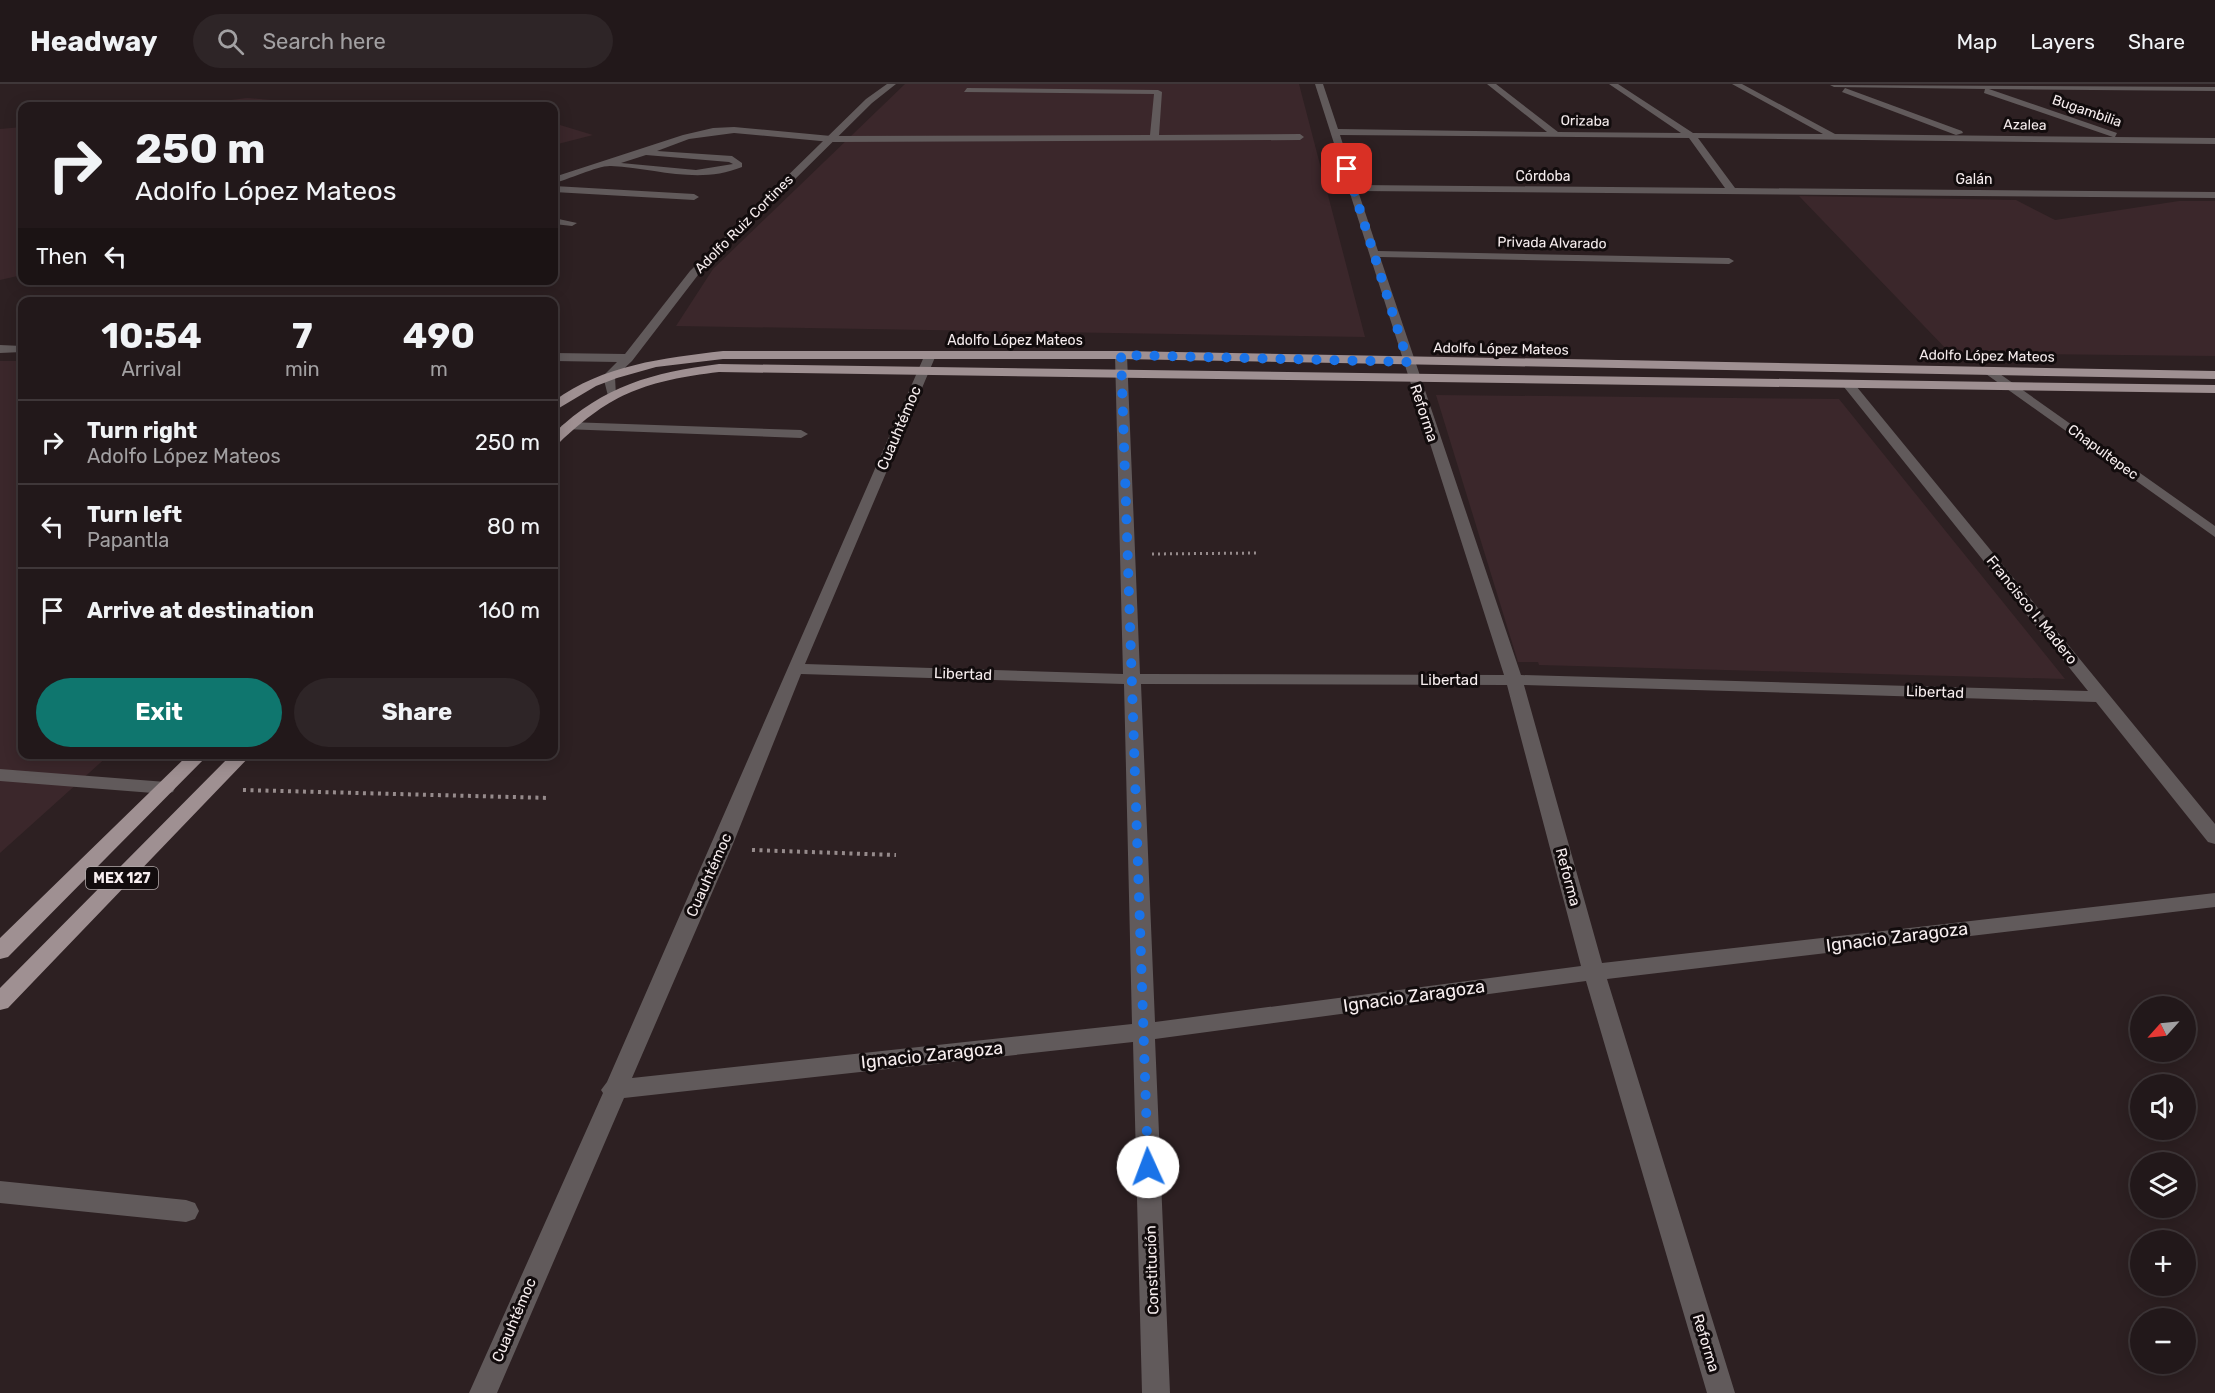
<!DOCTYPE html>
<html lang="en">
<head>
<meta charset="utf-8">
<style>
	:root { --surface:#22181a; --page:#2e2527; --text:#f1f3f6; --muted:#a2a0a2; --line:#3f3739; --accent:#0f766e }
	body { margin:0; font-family:Rubik,sans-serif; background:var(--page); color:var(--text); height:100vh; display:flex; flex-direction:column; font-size:22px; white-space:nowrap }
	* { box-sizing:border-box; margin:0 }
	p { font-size:20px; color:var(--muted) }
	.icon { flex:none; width:33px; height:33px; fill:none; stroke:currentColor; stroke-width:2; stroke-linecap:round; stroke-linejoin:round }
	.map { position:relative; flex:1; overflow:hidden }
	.panel { position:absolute; left:18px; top:213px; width:540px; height:462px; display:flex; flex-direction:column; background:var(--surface); border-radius:12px; box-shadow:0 3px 15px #0003,0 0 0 2px var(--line) }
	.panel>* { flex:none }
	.guide { position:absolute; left:18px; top:18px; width:540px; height:183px; border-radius:12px; box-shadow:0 3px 15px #0003,0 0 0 2px var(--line); background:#22181a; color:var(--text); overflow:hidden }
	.needle { width:39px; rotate:243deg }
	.tools { position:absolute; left:2130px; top:912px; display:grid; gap:12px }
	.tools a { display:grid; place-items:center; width:66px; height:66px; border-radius:50%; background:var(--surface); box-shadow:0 3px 15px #0003,0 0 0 2px var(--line); font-size:30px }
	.pin { position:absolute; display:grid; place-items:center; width:51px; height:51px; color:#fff; margin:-26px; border-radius:12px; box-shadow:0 3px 9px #0006 }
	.me { position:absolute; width:66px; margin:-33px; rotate:358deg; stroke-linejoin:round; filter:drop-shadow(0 0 4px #0008) }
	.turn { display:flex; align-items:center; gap:21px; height:126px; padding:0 18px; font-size:27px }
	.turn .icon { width:78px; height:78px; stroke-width:2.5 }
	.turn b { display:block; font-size:42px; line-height:51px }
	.then { display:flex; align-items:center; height:57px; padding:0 18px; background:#0003; gap:12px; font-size:22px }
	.eta { display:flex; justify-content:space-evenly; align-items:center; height:102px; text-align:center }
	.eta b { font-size:36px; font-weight:700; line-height:42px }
	.cta { display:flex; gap:12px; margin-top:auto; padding:12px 18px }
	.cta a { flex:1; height:69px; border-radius:36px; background:var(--accent); color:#fff; font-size:24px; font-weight:700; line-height:69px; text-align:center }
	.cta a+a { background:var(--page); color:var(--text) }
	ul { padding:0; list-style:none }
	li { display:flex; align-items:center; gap:18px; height:84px; padding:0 18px; border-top:2px solid var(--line) }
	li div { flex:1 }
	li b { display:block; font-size:22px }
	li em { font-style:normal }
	header { display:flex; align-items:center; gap:36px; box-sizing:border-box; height:84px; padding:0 30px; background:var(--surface); border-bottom:2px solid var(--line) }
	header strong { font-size:28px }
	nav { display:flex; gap:33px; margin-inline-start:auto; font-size:21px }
	.search { width:420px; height:54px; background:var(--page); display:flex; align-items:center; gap:15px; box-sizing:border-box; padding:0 21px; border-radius:33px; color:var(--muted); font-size:22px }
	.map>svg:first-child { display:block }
</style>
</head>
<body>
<header>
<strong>Headway</strong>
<div class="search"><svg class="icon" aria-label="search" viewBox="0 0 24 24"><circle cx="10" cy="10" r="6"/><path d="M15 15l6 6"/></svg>Search here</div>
<nav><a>Map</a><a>Layers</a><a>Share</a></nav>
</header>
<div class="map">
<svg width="2215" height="1309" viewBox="0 0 2215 1309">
	<rect width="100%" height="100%" fill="#2d2022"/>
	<path fill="#3b272b" d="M905,0H1299L1365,253L676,242L713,185Z
		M247,14L340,22H182Z
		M554,40L560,41L593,51L554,61Z
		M22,43V191L0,196V45Z
		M1799,112L2016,116L2055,136L2179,117H2215V272L1950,269Z
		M0,277H22V670L109,671L0,769Z
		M1436,311L1839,315L2065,595L1539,581L1538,578H1518Z"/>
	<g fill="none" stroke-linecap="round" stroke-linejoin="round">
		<path stroke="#968b8c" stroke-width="3" stroke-dasharray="2 4" stroke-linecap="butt" d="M1152,470L1260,469"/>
		<path stroke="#968b8c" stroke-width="4" stroke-dasharray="3 4.5" stroke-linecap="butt" d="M243,706L550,714
			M752,766L896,771"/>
		<path fill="#615a5b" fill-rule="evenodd" d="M967,4L1158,6L1162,8L1159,51L1300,50L1304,53L1300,56L831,58L734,49L689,55L657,67L732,72L742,79V83C698,101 655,84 611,82C599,81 567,96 554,99V93L683,51L713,44L734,43L831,52L1150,51L1154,10L964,8ZM646,71L729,78L733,80L696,86L621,79Z
			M554,102L694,110L699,113L694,116L554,108Z
			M554,134L577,139L572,142L554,140Z
			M568,338L801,346L808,350L801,354L563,345L561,342Z
			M0,685L166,698L173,700L175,704L173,708L166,710L0,697Z
			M0,1097L186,1116L195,1119L199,1127L195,1135L186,1138L0,1119Z"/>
		<path fill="#615a5b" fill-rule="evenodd" d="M887,0H896L872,19L698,191L632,277L615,293L616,312H608L603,292L617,278L554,277V269L625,270L690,187L866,15Z
			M1315,0H1323L1338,45L1547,48L1487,0H1496L1558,48L1681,49L1609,0H1618L1693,49L1823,50L1732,0H1742L1835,50L2113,53L1984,9L1985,5L1834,3L1830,1L2215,3V7L1989,5L2117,49L2115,53L2215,54V60L1698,54L1735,104L2215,108V114L1358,107L1378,167L1729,174L1734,177L1729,180L1380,173L1521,591L2088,607L1844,303L1842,300L1848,296L1852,297L2215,740V760L2208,758L2096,618L1524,601L1602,879L2215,809V823L1607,895L1735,1309H1707L1586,897L1155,955L1170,1309H1142L1133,958L624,1014L497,1309H469L603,1009L601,1006L607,998L926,268L936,271L805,580L1123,590L1115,271L1121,267L1127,271L1140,590L1504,591ZM1340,51L1689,54L1725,104L1356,101ZM801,590L1124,600L1132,940L632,994L731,765ZM1141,600L1507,601L1581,882L1155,938Z
			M1845,4L1962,47L1963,49L1956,51L1842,8Z
			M0,261L22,262V268L0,269Z
			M1990,283L2215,442V453L1986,290L1984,287Z"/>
		<path fill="#9f9092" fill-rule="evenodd" d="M723,267H1121L2215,287V295L1121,275H723L656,283L617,294L596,302L554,327V317C603,281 663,274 723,267Z
			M719,280L2215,301V309L719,288C647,297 612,308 559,359L554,360V349C605,301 651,289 719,280Z
			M189,670H209L8,873L0,875V854Z
			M232,670H252L8,924L0,926V904Z"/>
	</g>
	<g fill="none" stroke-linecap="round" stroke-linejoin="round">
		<path stroke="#1a73e8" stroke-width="10" stroke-dasharray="0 18" d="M1148,1083L1121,271L1408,278L1347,85"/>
	</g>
	<g text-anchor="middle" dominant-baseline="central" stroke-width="6" stroke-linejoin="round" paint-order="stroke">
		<g font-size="14" fill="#f6edee" stroke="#120c0d">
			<text transform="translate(2087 27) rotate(19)">Bugambilia</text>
			<text transform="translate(1585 37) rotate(1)">Orizaba</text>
			<text transform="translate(2025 41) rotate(1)">Azalea</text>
			<text x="1543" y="92">Córdoba</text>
			<text x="1974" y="95">Galán</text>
			<text transform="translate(744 140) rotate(-45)">Adolfo Ruiz Cortines</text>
			<text transform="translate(1552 159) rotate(1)">Privada Alvarado</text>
			<text x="1015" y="256">Adolfo López Mateos</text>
			<text transform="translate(1501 265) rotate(1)">Adolfo López Mateos</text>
			<text transform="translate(1987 272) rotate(1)">Adolfo López Mateos</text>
			<text transform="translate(2103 368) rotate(36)">Chapultepec</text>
		</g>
		<rect fill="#120c0d" stroke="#b2aaaa" stroke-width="1.5" x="86" y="783" width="72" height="22" rx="4.5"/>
		<g font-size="14" font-weight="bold" fill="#f6edee">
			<text x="122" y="794">MEX 127</text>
		</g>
		<g font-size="15" fill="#f6edee" stroke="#120c0d">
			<text transform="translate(1424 329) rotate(72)">Reforma</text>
			<text transform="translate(899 344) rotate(-67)">Cuauhtémoc</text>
			<text transform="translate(2032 526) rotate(51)">Francisco I. Madero</text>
			<text transform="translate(963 590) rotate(2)">Libertad</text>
			<text x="1449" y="596">Libertad</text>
			<text transform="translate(1935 608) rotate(2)">Libertad</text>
			<text transform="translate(709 791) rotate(-66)">Cuauhtémoc</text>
			<text transform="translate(1568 793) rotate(75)">Reforma</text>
			<text transform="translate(1152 1186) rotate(-92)">Constitución</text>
			<text transform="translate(514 1236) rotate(-67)">Cuauhtémoc</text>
			<text transform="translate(1706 1259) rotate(73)">Reforma</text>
		</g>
		<g font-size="18" fill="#f6edee" stroke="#120c0d">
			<text transform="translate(1897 853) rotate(-7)">Ignacio Zaragoza</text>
			<text transform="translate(1414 912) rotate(-8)">Ignacio Zaragoza</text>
			<text transform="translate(932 971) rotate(-6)">Ignacio Zaragoza</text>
		</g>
	</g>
</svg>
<div class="tools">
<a><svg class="needle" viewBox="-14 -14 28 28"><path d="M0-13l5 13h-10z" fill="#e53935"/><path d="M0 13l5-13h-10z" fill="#a2a0a2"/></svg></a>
<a><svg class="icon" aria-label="sound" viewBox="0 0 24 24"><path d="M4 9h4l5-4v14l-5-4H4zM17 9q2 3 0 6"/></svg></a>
<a><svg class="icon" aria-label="layers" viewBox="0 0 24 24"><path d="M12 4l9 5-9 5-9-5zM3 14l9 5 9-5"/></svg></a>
<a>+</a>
<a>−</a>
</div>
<div class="pin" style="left:1347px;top:85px;background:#d93025"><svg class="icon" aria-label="arrive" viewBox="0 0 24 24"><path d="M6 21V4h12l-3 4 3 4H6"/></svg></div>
<svg class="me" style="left:1148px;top:1083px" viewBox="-20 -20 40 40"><circle r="19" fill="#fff"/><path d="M0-13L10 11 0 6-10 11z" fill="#1a73e8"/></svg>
<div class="guide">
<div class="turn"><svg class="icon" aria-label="right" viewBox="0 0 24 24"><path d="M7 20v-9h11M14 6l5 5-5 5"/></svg><div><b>250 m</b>Adolfo López Mateos</div></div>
<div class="then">Then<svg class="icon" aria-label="left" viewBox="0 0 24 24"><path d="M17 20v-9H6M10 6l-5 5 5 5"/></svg></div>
</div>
<section class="panel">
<div class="eta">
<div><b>10:54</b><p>Arrival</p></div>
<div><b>7</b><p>min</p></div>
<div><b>490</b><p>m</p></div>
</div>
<ul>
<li><svg class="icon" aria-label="right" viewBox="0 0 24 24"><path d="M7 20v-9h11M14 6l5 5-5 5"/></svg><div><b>Turn right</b><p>Adolfo López Mateos</p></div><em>250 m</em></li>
<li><svg class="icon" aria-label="left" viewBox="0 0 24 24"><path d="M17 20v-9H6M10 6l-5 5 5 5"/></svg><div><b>Turn left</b><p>Papantla</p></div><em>80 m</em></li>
<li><svg class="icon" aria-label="arrive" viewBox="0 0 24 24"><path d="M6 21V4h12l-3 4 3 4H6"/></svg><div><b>Arrive at destination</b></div><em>160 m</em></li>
</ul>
<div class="cta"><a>Exit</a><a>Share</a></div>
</section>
</div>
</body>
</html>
